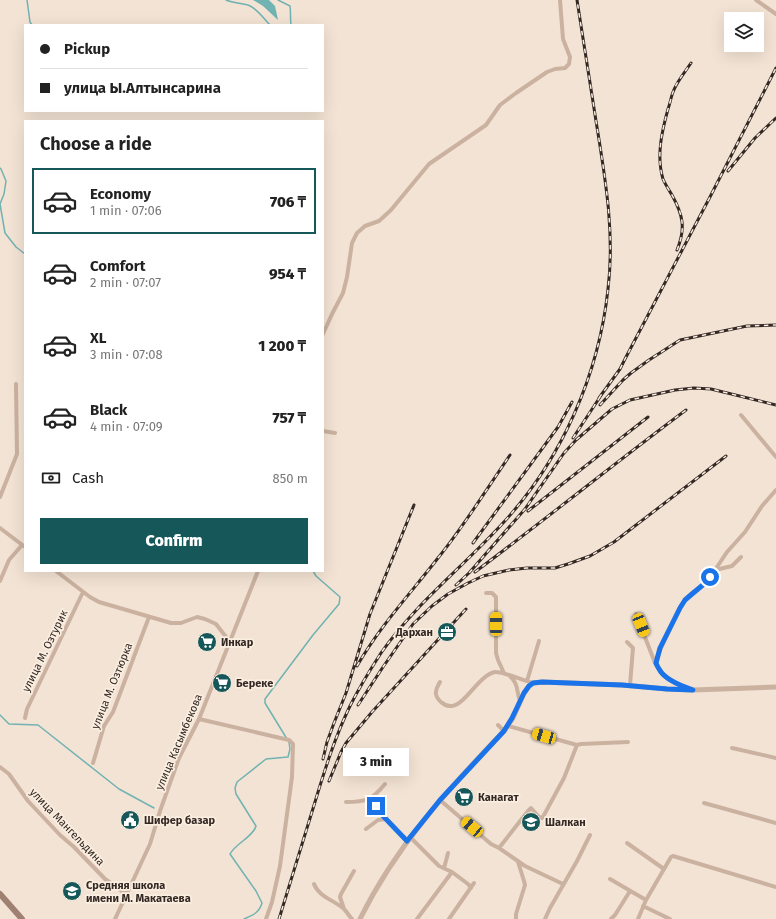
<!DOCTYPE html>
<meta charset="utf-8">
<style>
:root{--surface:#fff;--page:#f6f6f6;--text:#222;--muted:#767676;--line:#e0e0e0;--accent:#165759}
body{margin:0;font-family:"Fira Sans",sans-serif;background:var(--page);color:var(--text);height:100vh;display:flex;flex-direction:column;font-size:15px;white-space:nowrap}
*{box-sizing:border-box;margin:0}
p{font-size:13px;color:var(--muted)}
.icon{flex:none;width:22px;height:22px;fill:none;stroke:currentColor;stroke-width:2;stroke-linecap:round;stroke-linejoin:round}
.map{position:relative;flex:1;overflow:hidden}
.details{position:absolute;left:24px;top:120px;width:300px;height:452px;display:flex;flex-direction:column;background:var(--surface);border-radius:0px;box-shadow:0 4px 16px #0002}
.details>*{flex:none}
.top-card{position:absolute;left:24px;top:24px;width:300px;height:88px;border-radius:0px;box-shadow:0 4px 16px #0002;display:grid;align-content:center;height:88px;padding:0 16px;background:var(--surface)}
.tools{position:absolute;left:724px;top:12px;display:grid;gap:8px}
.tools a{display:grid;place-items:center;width:40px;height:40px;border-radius:0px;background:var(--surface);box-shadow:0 4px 16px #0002;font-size:20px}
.end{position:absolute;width:18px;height:18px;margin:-9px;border:5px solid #1a73e8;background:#fff;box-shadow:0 0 0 2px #fff}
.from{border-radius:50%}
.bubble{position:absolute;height:28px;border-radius:0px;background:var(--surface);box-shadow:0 4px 16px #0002;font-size:13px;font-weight:800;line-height:28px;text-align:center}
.car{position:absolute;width:12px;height:24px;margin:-12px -6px;border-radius:5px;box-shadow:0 0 3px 1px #0007;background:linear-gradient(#f5c518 24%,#345 0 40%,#f5c518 0 76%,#345 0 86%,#f5c518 0)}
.top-card b{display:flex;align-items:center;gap:14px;height:38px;font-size:15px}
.top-card b+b{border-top:1px solid var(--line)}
.top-card i{width:10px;height:10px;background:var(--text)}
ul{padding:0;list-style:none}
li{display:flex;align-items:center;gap:12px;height:66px;margin:0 8px 6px;padding:0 8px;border:2px solid transparent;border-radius:0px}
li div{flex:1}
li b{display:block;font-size:15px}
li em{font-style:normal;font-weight:800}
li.active{border-color:var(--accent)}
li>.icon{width:36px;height:36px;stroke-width:1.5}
h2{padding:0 16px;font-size:18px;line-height:48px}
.pay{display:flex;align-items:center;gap:10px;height:44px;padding:0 16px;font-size:15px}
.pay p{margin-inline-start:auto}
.primary-button{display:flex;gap:8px;margin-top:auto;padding:8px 16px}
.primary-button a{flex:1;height:46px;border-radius:0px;background:var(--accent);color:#fff;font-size:16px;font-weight:800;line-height:46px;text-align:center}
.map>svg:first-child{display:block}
.water{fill:#71b2b2}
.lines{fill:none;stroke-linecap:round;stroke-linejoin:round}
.stream{stroke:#71b2b2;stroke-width:1.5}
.minor{stroke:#cbb2a0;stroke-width:4}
.tertiary{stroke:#cbb2a0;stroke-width:5}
.secondary{stroke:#9f8071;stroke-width:6}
.rail-casing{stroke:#342824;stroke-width:3}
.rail{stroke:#faeee0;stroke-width:1.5;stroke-dasharray:4.5;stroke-linecap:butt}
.route{stroke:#1a73e8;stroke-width:5}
.labels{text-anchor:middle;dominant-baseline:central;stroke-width:3.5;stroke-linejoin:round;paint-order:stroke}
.poi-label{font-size:11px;font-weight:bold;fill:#342824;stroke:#faeee0;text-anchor:start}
.street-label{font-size:11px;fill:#342824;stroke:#faeee0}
</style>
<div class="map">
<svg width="776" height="919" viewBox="0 0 776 919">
<rect width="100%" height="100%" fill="#f3e3d4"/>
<path class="water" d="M253,0H269L275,6L278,20L263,6Z"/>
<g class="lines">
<path class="stream" d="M27,0L30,22L32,25
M226,0C233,3 241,3 248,5C257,8 263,18 270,25
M278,0L290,6C291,13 290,18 291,25
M0,168L1,169L6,181L4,194L0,204L5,233L16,247L25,254
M0,715L9,724L38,725L119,789L154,808
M287,739L265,703V699L313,635L339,604L340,597L316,576L313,571
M244,919C253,915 259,913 262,903L256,891L230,854C236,843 253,837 256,826L236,794L235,788L237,782L266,759L288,757L290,749L289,742"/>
<path class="minor" d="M756,0L776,14
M323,334L332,314L343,293L347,277L352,243L357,233L365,226L379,221L391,210L429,164L486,125L500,105L516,93L547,72L555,69L565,68L569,64L570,57L563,39L560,0
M741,415L776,457
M323,431L335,433
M0,497L17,454L16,384
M0,528L25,547
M715,570L732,566L741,557
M56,571L90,597L99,602L171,623H181L197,617L205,619L216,624L230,642
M0,581L9,560L22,545
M486,593H492L496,597V653L498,660L504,673
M636,614L655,663L662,674L676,683L689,688
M627,642L633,648L630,685
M655,663L661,648L680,607L685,600L691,594L704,584L715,570L727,552L745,532L762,506L776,490
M510,676C519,685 516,690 520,701
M527,681L539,641
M440,682C438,686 435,689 436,694C437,700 445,707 452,706C466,704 479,675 495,672C502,671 524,681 533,683
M25,718L27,709L83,592
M199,719L289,740L293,744L292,777L280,866L272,902L266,919
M498,725L504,731
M508,726L577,745L581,744L628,742
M732,748L776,758
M93,763L104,726L113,712L149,617
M0,767L9,774L28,801L60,835L74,847L105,879L126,894
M370,799L384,817L407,841
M440,800L491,844L499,848L525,866L563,884
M346,802C366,802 372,800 385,784
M704,803L776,823
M366,829L378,820L386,819
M410,837L439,866L452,872L468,884L471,888
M627,843L664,869
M499,848L528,811L531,808L539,817L542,818L544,815L564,778L577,745
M444,868L447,857L448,853
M610,879L646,900
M314,884C319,897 334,900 344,909C347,912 349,916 352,919
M643,906L670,919
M344,909L340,897L341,894L354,871
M115,919L150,844L160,811L179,758L199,719L258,571
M417,919L452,872
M449,919L474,883
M516,919V914L525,885L524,881L518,862
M545,919L550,908L577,861L590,835
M611,919L615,915L630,891
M638,919L646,900L671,857L673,856L776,887"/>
<path class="tertiary" d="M360,919C396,846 448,789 504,731L513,718L524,693L529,686L533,683L543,682L622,685L667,689L693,690L776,687"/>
<path class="secondary" d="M0,894L22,919"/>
<g class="rail-casing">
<path id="rail" d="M728,171L755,138L776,118
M677,250C686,228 683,215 672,195C669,190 665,184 663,179C656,156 662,131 668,109C670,104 671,97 673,92C677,81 685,72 691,63
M599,398L620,369L625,359L711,195L776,68
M600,405L623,380L631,373L649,360L680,340L747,326L776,325
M573,438L602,394
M528,511L648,417
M473,543L558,427L572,402
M475,572C546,519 615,463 686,410
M456,585L469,573L525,509L564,453L576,440L612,409L630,400L675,390L694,388L711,389L776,405
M357,666C380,626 410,594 438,558C464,526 486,490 510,455
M358,705L383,667L413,624L432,606L448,594L468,583L483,576L509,570L527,568H555L568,564L590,556L614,542L726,456
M323,759L327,742L334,723L346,693L370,614L414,505
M329,781L341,752L346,743L372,712L466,609
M279,919C291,880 303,841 315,802C325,769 335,737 350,706C359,688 370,670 381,653C415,604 463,567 503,523C562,459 599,374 608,289C615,232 605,177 596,121C590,81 583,40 577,0"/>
</g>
<use href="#rail" class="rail"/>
</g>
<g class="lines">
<path class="route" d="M376,806L384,817L407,841L440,800L504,731L512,718L524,693L529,686L533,683L542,682L622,685L667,689L693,690C682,686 668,681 661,672C659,669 657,666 656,663L660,648L680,608L685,600L692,594L704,584L710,577"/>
</g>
<defs>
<g id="office-disc" transform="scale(1)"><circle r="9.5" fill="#165759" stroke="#faeee0"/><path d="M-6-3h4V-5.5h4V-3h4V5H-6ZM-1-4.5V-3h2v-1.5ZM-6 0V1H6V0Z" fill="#fff"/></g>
<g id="supermarket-disc" transform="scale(1)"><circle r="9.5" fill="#165759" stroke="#faeee0"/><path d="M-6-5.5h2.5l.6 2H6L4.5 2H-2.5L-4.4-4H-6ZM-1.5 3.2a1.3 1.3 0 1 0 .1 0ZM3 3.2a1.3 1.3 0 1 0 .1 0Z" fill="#fff"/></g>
<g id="civic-disc" transform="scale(1)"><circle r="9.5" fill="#165759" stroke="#faeee0"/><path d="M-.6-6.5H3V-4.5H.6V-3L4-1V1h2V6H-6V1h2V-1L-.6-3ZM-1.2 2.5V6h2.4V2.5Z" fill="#fff"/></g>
<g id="school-disc" transform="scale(1)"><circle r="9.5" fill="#165759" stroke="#faeee0"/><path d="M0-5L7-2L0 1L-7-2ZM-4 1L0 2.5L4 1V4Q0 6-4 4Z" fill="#fff"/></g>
</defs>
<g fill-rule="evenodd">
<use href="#office-disc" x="447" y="632"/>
<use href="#supermarket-disc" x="207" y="642"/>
<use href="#supermarket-disc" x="222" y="683"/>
<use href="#supermarket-disc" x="464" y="797"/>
<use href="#civic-disc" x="130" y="820"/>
<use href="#school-disc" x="531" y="822"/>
<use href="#school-disc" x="72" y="891"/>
</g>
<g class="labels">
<g class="poi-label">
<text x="433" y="632" text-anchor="end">Дархан</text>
<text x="221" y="642">Инкар</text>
<text x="236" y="683">Береке</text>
<text x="478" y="797">Канагат</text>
<text x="144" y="820">Шифер базар</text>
<text x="545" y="822">Шалкан</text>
<text x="86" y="885">Средняя школа<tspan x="86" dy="13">имени М. Макатаева</tspan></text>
</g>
<g class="street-label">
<text transform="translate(45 651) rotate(-64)">улица М. Озтурик</text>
<text transform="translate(112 686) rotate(-68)">улица М. Озтюрка</text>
<text transform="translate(179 742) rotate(-67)">улица Касымбекова</text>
<text transform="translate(67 827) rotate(46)">улица Мангельдина</text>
</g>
</g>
</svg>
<div class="tools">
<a><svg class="icon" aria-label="layers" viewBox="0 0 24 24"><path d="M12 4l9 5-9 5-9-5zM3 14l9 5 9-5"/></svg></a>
</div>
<i class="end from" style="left:710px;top:577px"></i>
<i class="end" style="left:376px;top:806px"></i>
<div class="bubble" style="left:343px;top:748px;width:66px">3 min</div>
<i class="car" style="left:496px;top:624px;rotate:0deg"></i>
<i class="car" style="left:641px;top:625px;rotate:158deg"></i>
<i class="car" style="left:544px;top:736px;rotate:286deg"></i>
<i class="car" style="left:472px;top:827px;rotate:310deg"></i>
<div class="top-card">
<b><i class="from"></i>Pickup</b>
<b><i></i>улица Ы.Алтынсарина</b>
</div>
<section class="details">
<h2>Choose a ride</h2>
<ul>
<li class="active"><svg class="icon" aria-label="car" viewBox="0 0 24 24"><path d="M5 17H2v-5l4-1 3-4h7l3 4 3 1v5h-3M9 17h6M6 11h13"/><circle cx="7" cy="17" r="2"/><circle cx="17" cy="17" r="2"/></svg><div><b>Economy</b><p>1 min · 07:06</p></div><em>706 ₸</em></li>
<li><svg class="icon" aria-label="car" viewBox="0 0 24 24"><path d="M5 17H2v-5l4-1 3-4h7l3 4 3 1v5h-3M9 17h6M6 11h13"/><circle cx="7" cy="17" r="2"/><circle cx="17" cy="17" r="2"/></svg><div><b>Comfort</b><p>2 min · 07:07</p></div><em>954 ₸</em></li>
<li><svg class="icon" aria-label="car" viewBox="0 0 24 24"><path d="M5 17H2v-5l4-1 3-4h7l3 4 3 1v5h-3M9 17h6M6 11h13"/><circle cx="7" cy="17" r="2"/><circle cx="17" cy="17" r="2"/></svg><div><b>XL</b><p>3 min · 07:08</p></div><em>1 200 ₸</em></li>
<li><svg class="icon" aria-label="car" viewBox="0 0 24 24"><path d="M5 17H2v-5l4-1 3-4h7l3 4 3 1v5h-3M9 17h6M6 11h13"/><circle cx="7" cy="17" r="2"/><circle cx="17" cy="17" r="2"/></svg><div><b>Black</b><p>4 min · 07:09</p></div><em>757 ₸</em></li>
</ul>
<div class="pay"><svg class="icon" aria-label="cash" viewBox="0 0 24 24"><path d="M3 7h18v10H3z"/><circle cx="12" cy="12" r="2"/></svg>Cash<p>850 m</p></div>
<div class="primary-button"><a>Confirm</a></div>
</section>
</div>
